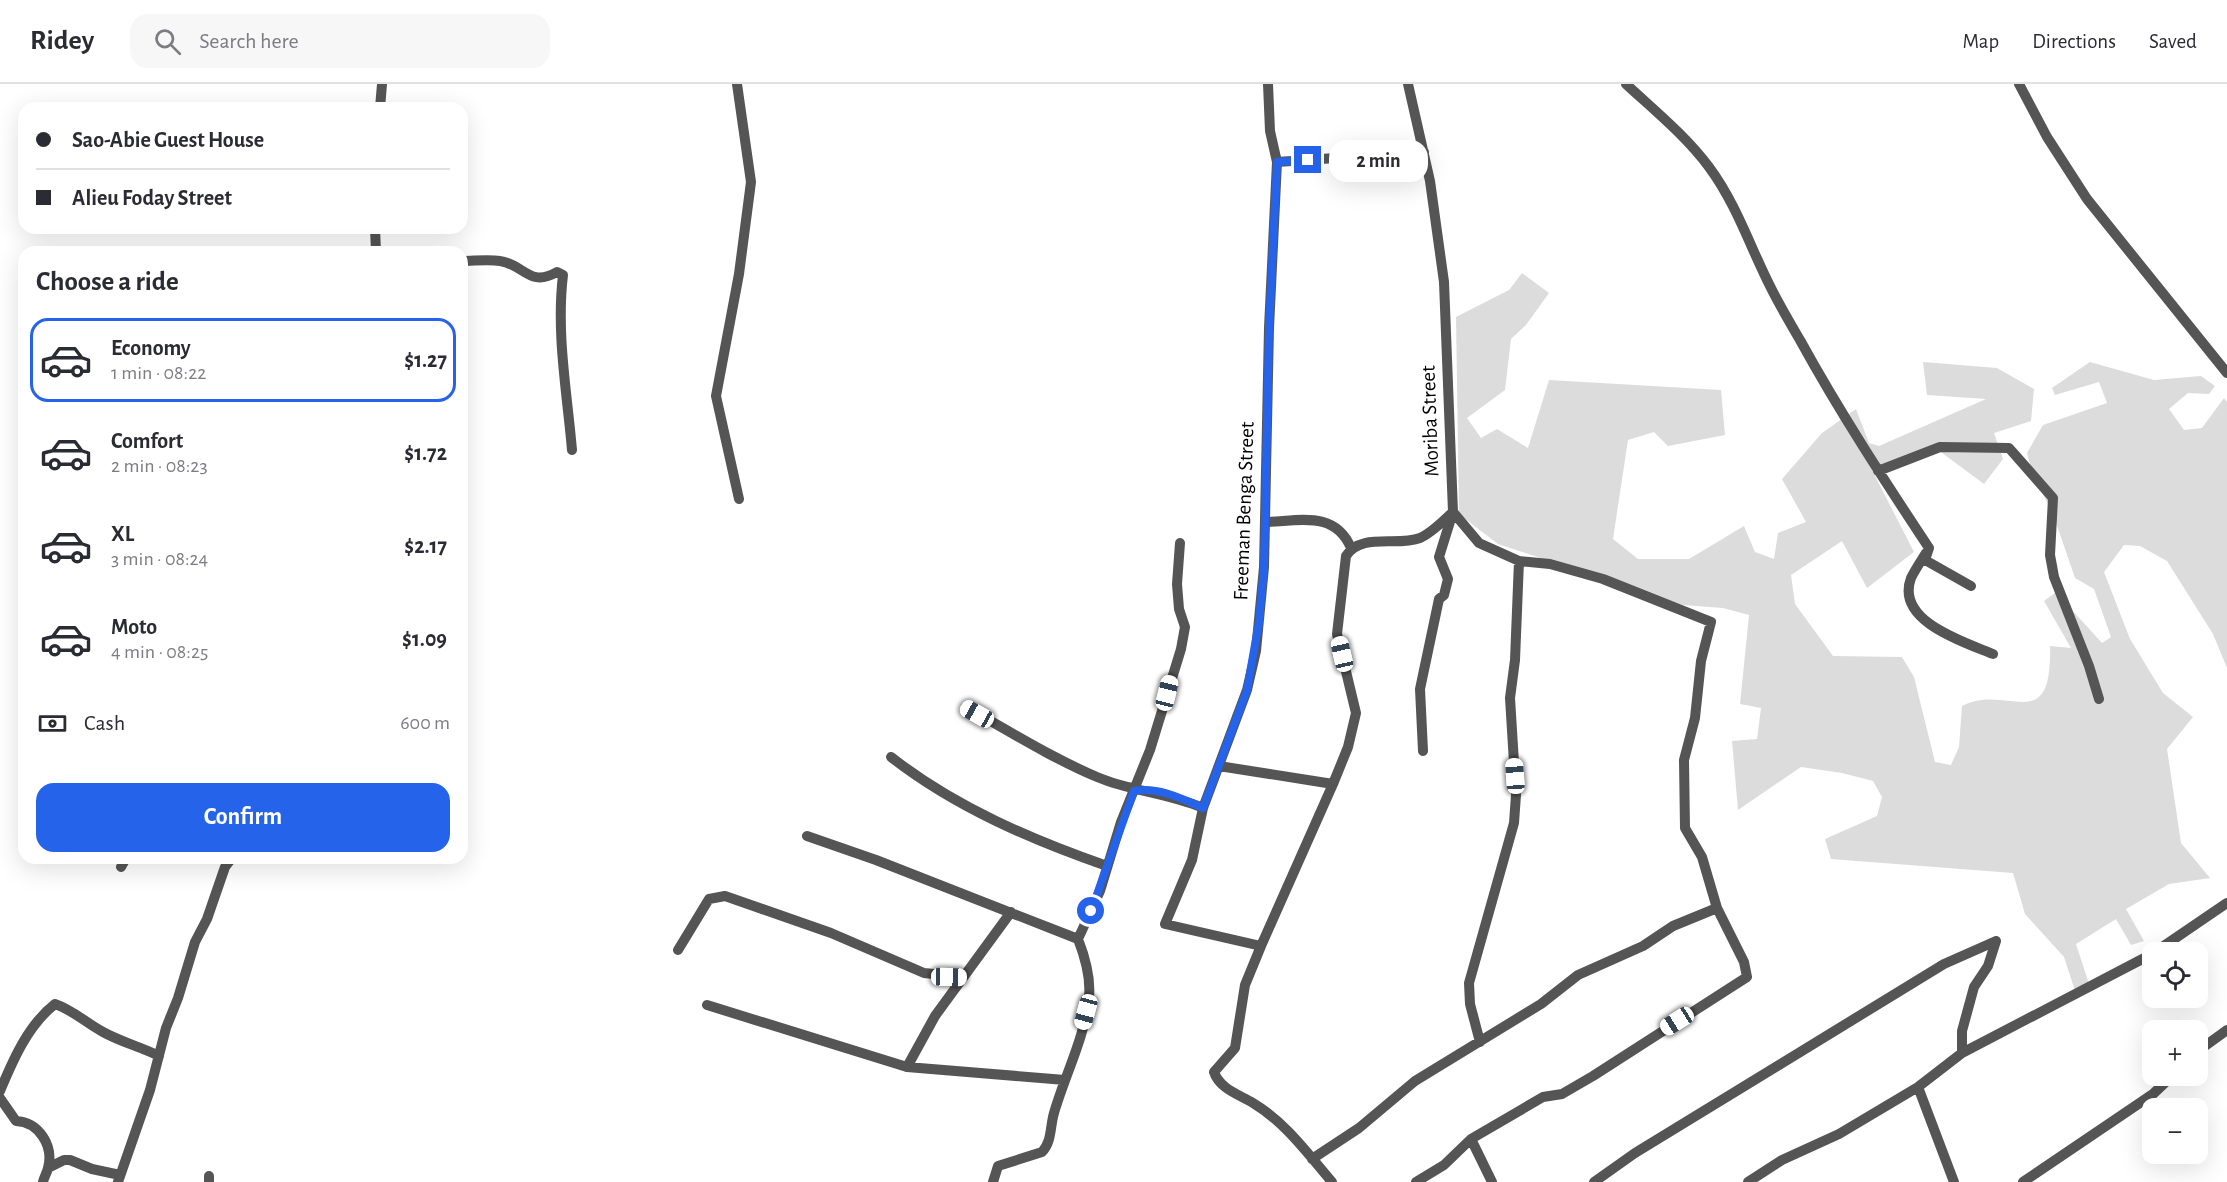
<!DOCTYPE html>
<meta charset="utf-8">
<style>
:root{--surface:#fff;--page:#f7f7f7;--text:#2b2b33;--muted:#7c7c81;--line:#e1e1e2;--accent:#2563eb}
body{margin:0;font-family:"Alegreya Sans",sans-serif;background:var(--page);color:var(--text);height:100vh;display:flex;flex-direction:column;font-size:22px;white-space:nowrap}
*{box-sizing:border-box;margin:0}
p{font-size:20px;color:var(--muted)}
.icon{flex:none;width:33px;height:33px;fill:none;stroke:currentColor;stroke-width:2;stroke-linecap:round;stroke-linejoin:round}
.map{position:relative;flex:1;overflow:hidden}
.panel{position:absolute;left:18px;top:162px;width:450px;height:618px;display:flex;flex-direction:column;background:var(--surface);border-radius:18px;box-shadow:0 6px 24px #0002}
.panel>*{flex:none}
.guide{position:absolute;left:18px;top:18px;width:450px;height:132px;border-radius:18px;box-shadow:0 6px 24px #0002;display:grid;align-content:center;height:132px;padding:0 18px;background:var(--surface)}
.buttons{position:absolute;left:2142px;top:858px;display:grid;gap:12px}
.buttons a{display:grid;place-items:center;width:66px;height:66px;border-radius:12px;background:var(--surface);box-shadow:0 6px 24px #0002;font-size:30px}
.end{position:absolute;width:27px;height:27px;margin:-14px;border:8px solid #2563eb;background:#fff;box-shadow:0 0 0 3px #fff}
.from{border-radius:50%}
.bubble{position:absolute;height:42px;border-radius:18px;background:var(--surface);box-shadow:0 6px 24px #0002;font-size:20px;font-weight:600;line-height:42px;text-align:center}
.car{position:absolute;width:18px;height:36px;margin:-18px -9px;border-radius:8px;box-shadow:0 0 4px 2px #0007;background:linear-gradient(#fff 24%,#345 0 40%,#fff 0 76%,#345 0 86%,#fff 0)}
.guide b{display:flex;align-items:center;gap:21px;height:57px;font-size:22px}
.guide b+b{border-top:2px solid var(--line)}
.guide i{width:15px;height:15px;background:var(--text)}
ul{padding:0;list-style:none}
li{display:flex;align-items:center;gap:18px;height:84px;margin:0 12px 9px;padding:0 6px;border:3px solid transparent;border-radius:18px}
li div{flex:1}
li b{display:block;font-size:22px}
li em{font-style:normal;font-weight:600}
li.active{border-color:var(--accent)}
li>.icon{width:54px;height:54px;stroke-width:1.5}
h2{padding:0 18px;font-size:27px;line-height:72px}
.pay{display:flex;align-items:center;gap:15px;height:66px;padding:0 18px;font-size:22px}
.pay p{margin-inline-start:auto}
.button{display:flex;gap:12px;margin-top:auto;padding:12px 18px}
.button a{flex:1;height:69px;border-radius:18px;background:var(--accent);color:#fff;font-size:24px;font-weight:600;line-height:69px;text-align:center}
header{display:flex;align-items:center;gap:36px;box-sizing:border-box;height:84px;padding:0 30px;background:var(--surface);border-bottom:2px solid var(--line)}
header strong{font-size:28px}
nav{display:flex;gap:33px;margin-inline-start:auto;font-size:21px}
.search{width:420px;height:54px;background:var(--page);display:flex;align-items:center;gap:15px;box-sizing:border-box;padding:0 21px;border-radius:18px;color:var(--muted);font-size:22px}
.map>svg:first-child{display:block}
.green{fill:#dcdcdc}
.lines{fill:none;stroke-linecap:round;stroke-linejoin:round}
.street{stroke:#555;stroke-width:10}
.route{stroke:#2563eb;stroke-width:8}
.labels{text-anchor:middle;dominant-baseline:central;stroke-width:4.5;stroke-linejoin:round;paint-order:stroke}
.street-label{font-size:21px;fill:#000;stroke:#fff}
</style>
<header>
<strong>Ridey</strong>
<div class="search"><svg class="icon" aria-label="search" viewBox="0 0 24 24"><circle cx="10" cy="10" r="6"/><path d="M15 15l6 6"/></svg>Search here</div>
<nav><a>Map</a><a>Directions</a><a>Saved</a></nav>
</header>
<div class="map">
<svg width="2227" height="1098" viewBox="0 0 2227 1098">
<rect width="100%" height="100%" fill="#fff"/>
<path class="green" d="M1522,189L1549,209L1526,241L1511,255L1505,306L1467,334L1481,354L1497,345L1528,364L1549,296L1721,306L1725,351L1668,362L1654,348L1628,356L1613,455L1638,475H1689L1744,442L1755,468L1774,475L1778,449L1806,438L1782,395L1822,349L1856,325L1869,359L1879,362L1986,315L1927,311L1923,278L1997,284L2034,305L2031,337L1994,349L2003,375L1984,400L1934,363L1872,386L1914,468L1867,504L1842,457L1791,491L1795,520L1833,572L1902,573L1914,593L1935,678L1951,681L1959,663L1962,622C2008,598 2052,655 2050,562L2071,564L2044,517L2063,503L2072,526L2102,559L2111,553L2094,505L2075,494L2052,427L2033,393L2027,369L2043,341L2107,319L2099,298L2055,311L2052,304L2090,278L2154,296L2201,292L2215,302L2209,310L2188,309L2169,325L2184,346L2202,344L2224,314L2227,318V584L2213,550L2167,477L2140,462L2124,461L2104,488L2130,555L2163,609L2193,633L2167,665L2181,759L2210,794L2169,800L2126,825L2144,857L2131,861L2116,835L2076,860L2090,903L2076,910L2064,873L2025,830L2013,789L1831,775L1825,755L1877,732L1882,713L1873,697L1842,689L1801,683L1738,726L1732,657L1757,655L1761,624L1740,620L1749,531L1723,524L1683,521L1498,460L1459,430L1456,233L1509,206Z"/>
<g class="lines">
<path class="street" d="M737,0L751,98L739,190L716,312L739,415
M1268,0L1270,47L1277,78L1269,244L1264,483L1256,567L1247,606L1203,724L1192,776L1165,840L1261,862L1333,700L1348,663L1356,629L1337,550L1346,472C1361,448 1397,463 1420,454C1432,449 1444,436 1453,428
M1408,0L1430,97L1444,198L1453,428L1439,473L1448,495L1444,511L1439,515L1420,605L1423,667
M1626,0C1654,26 1686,52 1709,83C1737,121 1750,163 1771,204C1780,222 1790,239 1800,256C1839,327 1884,396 1929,464L1925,476L1971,502
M2019,0L2047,53L2087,115L2227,289
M380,24L382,0
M1277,78L1424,68
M375,144L376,168
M462,177C474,177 488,175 500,177C524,180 529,204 557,188L563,191C556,249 567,308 572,366
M1878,387L1940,363L2009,364L2053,414L2050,471L2054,493L2089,582L2099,615
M1266,438C1299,437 1335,426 1351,464
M1926,469C1921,477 1915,486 1911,494C1895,537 1964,558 1993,570
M966,623C1009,647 1052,674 1097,693C1132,708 1167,708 1203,724
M891,673C955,723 1032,756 1107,782
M1219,682L1333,700
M807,752L876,776L1078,855
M121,783L126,774
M1261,862L1245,901L1235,964L1214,988C1220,1005 1238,1010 1253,1019C1285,1038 1308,1070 1332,1098
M678,866L709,815L725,812L831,849L924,889L963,893
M2155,868L2227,819
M707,921L907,983L1065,996
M1480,958L1470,920L1469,899L1514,739L1516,711L1510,614L1515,576L1519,477
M2198,967L2227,946
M1962,969V947L1974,903L1988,882L1996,857
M907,983L935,932L1011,828
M1918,1003L1954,1098
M0,1007C13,976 28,941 55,920C73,926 86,939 103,948C121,958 141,963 159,972
M0,1014L16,1037C39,1038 54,1062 48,1084C47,1089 44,1093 43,1098
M1471,1055L1492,1098
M1312,1075L1359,1044L1415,997L1541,920L1578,891L1643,862L1673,842L1717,824
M48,1084L64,1076H70L92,1085L120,1091
M118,1098L150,1006L166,944L178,914L195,858L207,835L225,783L232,774
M209,1098V1092
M993,1098L998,1082L1042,1068C1052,1058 1050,1042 1054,1029C1065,991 1085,953 1089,913C1091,893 1085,873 1078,855L1100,807L1121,738L1150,666L1181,565L1185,543L1179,525L1177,500L1180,459
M1416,1098L1444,1081L1471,1055L1543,1013L1562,1010L1593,992L1747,893L1744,878L1717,824L1702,773L1685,744L1684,676L1695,634L1701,577L1711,538L1603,495L1550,480L1519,477L1479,459L1453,428
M1594,1098L1635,1069L1944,880L1996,857
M1748,1098L1782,1076L1839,1050L1918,1003L1962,969L2152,870
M2023,1098L2153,1010L2172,992"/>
</g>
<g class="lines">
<path class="route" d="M1091,827L1134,707C1157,702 1183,715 1203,724L1247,606L1259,538L1264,483L1269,244L1277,78L1308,76"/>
</g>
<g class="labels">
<g class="street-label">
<text transform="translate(1430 337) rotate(-92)">Moriba Street</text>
<text transform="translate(1244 427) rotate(-88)">Freeman Benga Street</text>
</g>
</g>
</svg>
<div class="buttons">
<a><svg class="icon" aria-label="locate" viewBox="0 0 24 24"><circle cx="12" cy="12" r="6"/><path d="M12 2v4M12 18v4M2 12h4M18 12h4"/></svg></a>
<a>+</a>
<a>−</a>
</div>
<i class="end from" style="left:1091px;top:827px"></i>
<i class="end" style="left:1308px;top:76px"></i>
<div class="bubble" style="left:1329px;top:56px;width:99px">2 min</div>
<i class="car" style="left:1342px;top:570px;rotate:347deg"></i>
<i class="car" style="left:1167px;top:609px;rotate:14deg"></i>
<i class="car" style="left:977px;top:630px;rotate:299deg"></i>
<i class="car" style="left:1515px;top:692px;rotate:356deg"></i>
<i class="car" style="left:949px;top:893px;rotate:91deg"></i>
<i class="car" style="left:1086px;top:928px;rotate:195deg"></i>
<i class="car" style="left:1677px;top:937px;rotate:238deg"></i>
<div class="guide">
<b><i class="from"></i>Sao-Abie Guest House</b>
<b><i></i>Alieu Foday Street</b>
</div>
<section class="panel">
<h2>Choose a ride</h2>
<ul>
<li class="active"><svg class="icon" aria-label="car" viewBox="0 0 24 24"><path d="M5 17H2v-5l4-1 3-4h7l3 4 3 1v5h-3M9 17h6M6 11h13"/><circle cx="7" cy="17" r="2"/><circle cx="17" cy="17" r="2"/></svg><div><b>Economy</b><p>1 min · 08:22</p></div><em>$1.27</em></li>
<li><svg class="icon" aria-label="car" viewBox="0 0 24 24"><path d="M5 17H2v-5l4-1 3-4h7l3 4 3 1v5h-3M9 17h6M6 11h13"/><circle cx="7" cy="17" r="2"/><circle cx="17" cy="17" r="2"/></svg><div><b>Comfort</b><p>2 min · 08:23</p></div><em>$1.72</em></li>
<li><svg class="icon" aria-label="car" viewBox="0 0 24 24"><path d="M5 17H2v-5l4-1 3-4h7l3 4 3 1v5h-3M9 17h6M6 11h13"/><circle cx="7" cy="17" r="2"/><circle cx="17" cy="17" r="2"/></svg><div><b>XL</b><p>3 min · 08:24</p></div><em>$2.17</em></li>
<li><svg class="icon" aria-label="car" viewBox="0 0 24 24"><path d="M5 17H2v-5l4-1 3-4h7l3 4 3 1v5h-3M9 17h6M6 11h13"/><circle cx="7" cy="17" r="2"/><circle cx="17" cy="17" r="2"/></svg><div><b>Moto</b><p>4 min · 08:25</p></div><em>$1.09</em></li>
</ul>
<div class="pay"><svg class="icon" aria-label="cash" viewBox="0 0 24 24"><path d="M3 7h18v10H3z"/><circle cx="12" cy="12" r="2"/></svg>Cash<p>600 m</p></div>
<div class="button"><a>Confirm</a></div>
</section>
</div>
